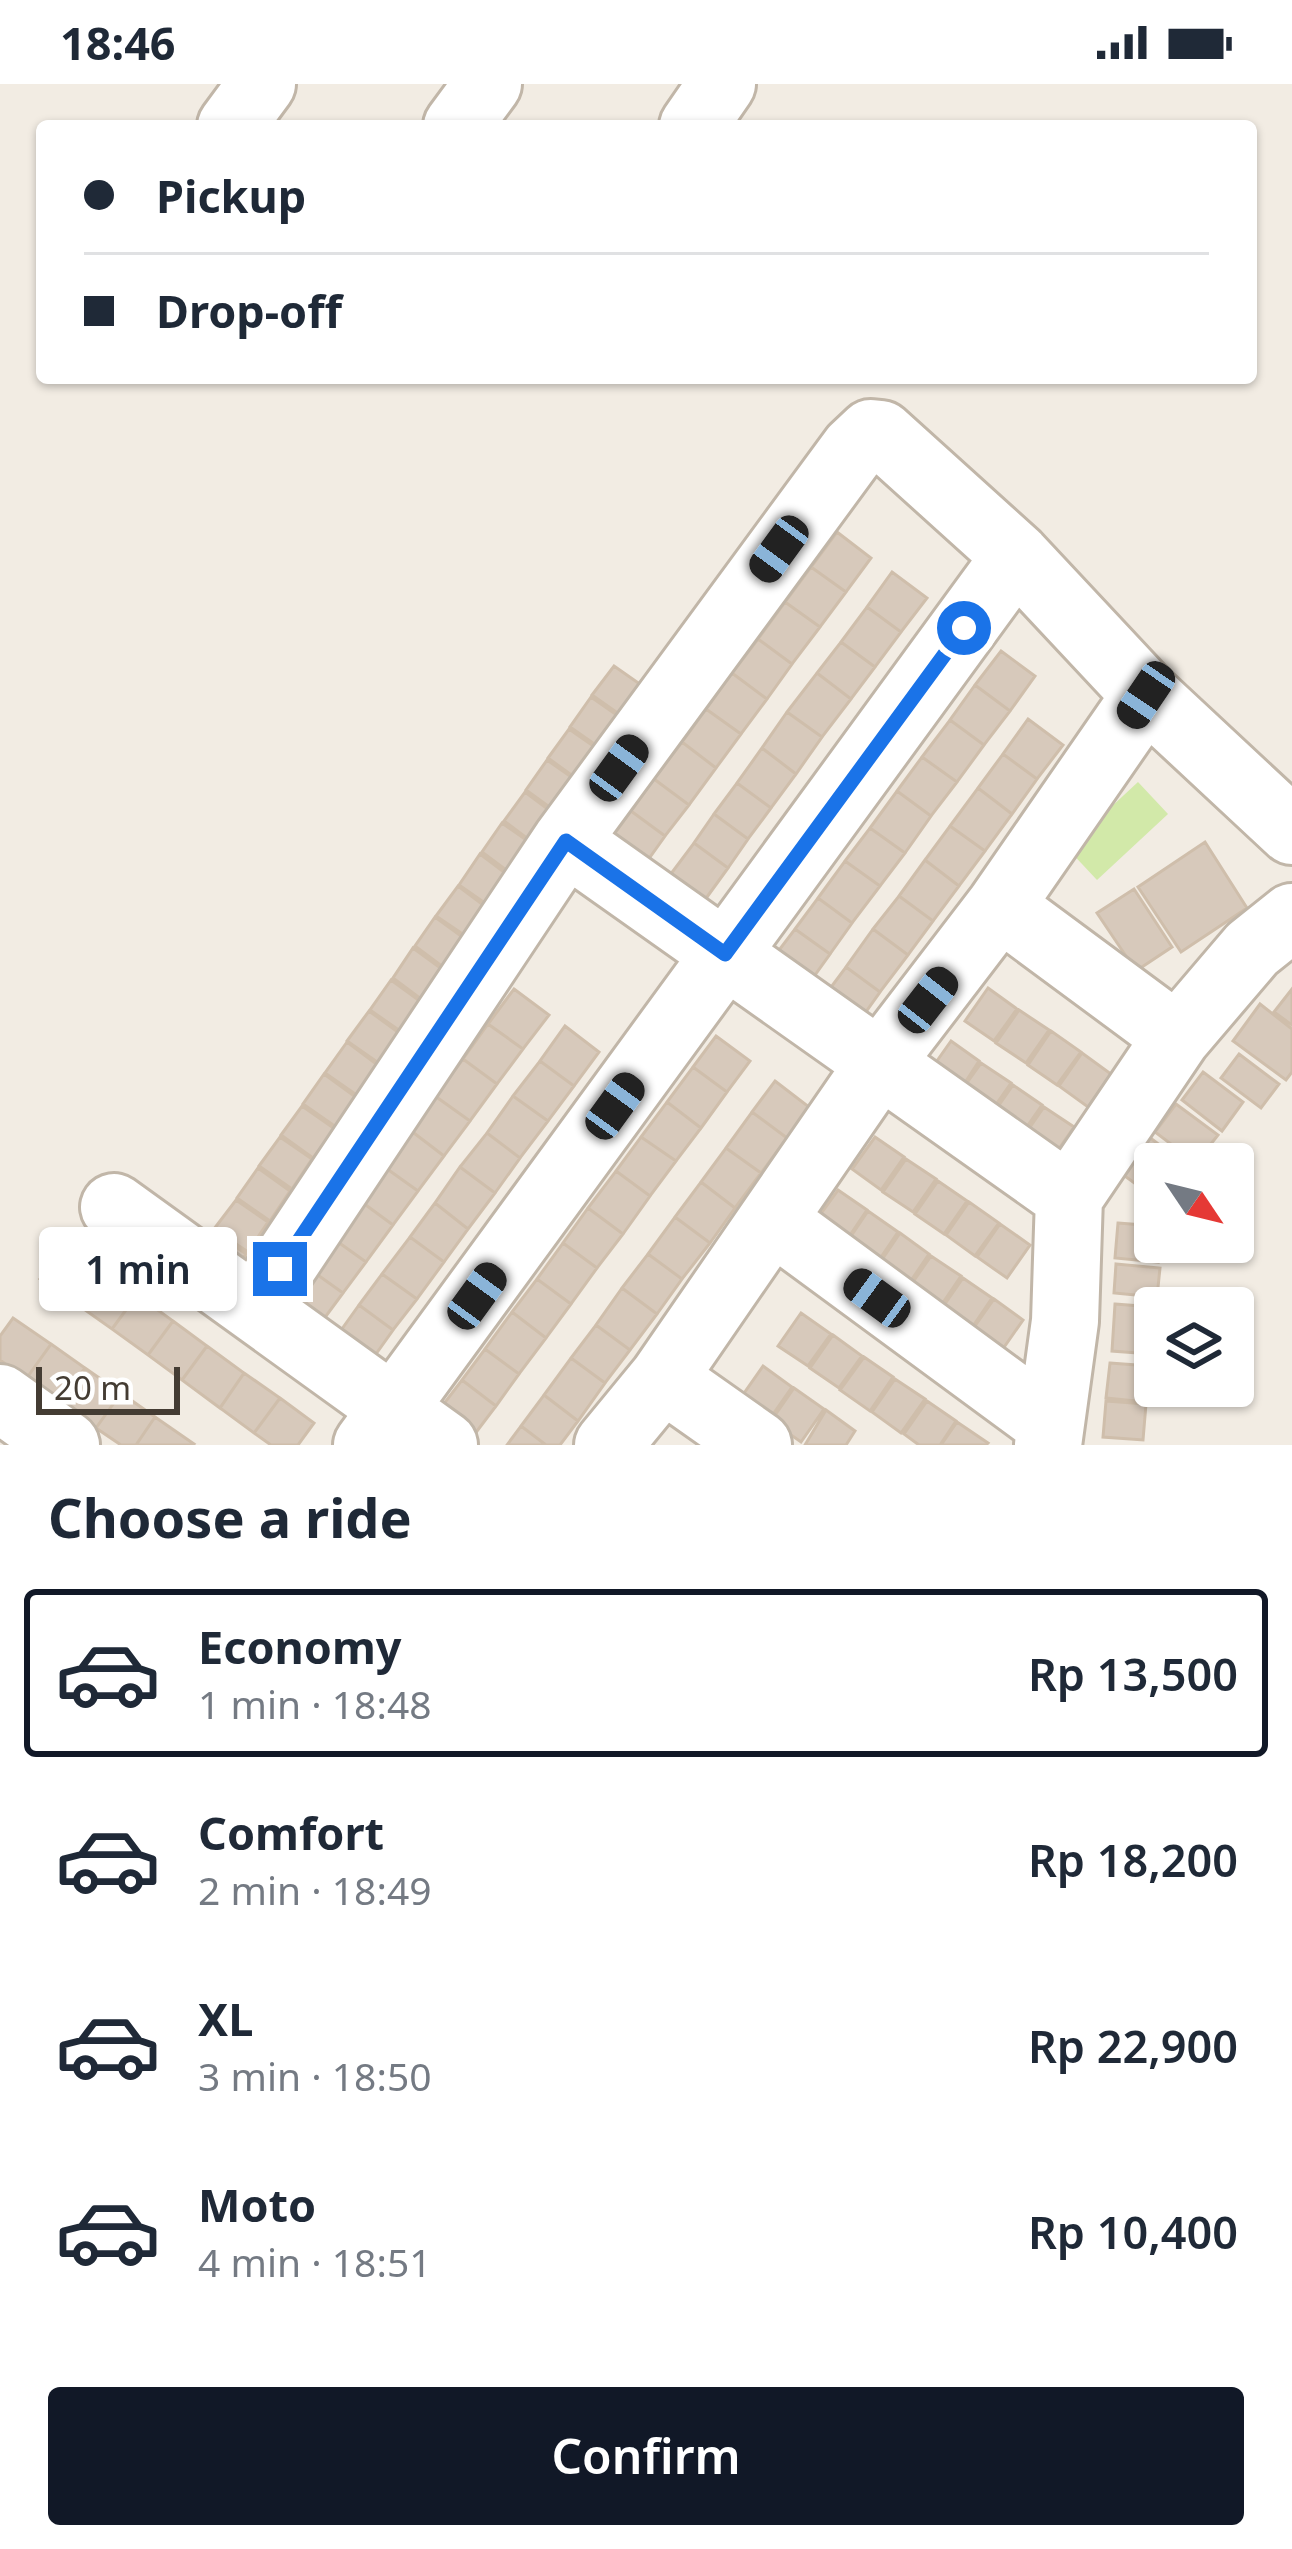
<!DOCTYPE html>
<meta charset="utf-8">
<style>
:root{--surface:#fff;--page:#f6f6f7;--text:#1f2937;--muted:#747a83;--line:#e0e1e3;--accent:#111827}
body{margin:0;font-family:"Noto Sans",sans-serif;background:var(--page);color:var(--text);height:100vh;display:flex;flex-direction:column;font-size:45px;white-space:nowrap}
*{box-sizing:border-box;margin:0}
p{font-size:39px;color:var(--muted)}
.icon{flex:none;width:66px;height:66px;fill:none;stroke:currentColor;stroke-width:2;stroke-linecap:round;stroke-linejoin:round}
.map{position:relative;height:1361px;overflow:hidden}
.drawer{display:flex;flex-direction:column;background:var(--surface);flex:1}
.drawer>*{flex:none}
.hud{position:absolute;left:36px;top:36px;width:1221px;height:264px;border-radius:12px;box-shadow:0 3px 9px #0004;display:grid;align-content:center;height:264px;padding:0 48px;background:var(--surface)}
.needle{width:78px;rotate:125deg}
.controls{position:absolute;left:1134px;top:1059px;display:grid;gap:24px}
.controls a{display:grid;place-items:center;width:120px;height:120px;border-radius:12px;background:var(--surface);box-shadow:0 3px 9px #0004;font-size:60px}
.scale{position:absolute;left:36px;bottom:30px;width:144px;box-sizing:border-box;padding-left:12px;border:6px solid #443c33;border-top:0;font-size:33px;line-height:42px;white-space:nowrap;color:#443c33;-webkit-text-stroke:9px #fff;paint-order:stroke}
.end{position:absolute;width:54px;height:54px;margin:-27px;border:15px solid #1a73e8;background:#fff;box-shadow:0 0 0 6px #fff}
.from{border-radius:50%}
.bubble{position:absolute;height:84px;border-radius:12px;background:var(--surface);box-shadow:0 3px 9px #0004;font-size:39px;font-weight:600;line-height:84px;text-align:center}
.car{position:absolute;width:36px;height:72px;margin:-36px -18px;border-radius:15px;box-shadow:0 0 9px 3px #0007;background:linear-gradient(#222 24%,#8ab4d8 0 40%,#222 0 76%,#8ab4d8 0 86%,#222 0)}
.hud b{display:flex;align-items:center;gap:42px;height:114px;font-size:45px}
.hud b+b{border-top:3px solid var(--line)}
.hud i{width:30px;height:30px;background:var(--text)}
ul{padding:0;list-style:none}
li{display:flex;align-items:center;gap:36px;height:168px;margin:0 24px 18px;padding:0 24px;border:6px solid transparent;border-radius:12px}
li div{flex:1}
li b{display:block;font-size:45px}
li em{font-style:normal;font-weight:600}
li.selected{border-color:var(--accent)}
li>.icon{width:108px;height:108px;stroke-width:1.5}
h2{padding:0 48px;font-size:54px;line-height:144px}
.cta{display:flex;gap:24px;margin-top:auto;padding:24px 48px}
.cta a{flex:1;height:138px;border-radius:12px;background:var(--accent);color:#fff;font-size:48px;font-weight:600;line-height:138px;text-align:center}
.status{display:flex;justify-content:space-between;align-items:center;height:84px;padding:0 60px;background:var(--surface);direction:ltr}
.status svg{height:33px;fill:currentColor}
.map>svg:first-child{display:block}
.green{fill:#d2e9a9}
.building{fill:#d7c9bb;stroke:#cfbeab;stroke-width:3}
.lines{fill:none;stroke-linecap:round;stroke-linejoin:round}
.minor-casing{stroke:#c1b6a8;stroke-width:72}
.minor{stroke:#fff;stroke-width:66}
.route{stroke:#1a73e8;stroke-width:15}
</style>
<div class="status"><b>18:46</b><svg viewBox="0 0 49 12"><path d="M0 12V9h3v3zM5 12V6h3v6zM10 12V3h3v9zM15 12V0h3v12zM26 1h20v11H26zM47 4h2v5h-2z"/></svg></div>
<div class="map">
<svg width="1292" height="1361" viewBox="0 0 1292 1361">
<rect width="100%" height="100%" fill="#f2ece3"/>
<path class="green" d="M1138,698L1168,730L1097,796L1067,764Z"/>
<path class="building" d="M837,448L871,474L846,508L811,483Z
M811,483L846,508L820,543L785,518Z
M892,488L927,514L901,548L867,523Z
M785,518L820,543L792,580L758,555Z
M867,523L901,548L875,583L841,558Z
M758,555L792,580L767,615L732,589Z
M841,558L875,583L851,615L817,589Z
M1001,567L1035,592L1010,627L975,601Z
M614,582L647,605L626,635L592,611Z
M732,589L767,615L741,650L706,625Z
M817,589L851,615L822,653L787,628Z
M975,601L1010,627L984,661L950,636Z
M591,613L624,636L603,666L570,643Z
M706,625L741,650L716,684L682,658Z
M787,628L822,653L796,690L762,664Z
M1028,635L1063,661L1037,695L1003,670Z
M950,636L984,661L957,698L922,673Z
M569,645L602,668L581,698L548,674Z
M682,658L716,684L689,721L654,695Z
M762,664L796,690L771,724L737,699Z
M1003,670L1037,695L1012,730L978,704Z
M922,673L957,698L931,732L897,707Z
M547,676L580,699L559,730L526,706Z
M654,695L689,721L665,752L631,727Z
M737,699L771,724L748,755L714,730Z
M978,704L1012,730L985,767L950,742Z
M897,707L931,732L905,769L870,744Z
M525,708L557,732L536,761L504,737Z
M631,727L665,752L638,790L603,765Z
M714,730L748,755L728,784L694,759Z
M502,739L535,762L514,792L482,768Z
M950,742L985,767L959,802L925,776Z
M870,744L905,769L880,802L845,777Z
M1205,758L1247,824L1181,868L1138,803Z
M694,759L728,784L686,842L652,815Z
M480,770L512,794L492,824L459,801Z
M925,776L959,802L933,837L899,812Z
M845,777L880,802L852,839L818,814Z
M458,802L490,826L470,855L436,832Z
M1134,805L1172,863L1136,887L1097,829Z
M899,812L933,837L908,871L873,845Z
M818,814L852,839L830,870L795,845Z
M435,833L468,857L447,886L415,862Z
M795,845L830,870L802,909L767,882Z
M873,845L908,871L880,908L846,883Z
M413,864L446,888L425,918L393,894Z
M846,883L880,908L858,939L823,914Z
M391,896L424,920L403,949L370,926Z
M988,904L1017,925L994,957L965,937Z
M514,905L549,931L523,965L488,940Z
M1292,905V941L1274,928Z
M1260,920L1292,945V988L1286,996L1233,957Z
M1019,926L1049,946L1026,979L996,959Z
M369,927L402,951L380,980L347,957Z
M488,940L523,965L497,1000L463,975Z
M565,942L599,968L574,1002L540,977Z
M1051,947L1081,968L1057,1001L1028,981Z
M716,952L750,977L727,1008L693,983Z
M951,957L979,977L957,1011L927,991Z
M347,958L379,982L358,1012L325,989Z
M1082,969L1111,990L1088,1023L1059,1002Z
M1239,970L1279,1000L1261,1024L1221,994Z
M463,975L497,1000L470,1037L435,1012Z
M540,977L574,1002L548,1037L513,1012Z
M981,979L1011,999L988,1032L958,1011Z
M693,983L727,1008L701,1044L667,1018Z
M1203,988L1243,1018L1222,1047L1182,1016Z
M324,990L357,1014L336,1043L303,1020Z
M775,997L809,1023L787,1054L752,1028Z
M1013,1001L1042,1021L1019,1054L990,1034Z
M435,1012L470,1037L444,1072L410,1046Z
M513,1012L548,1037L520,1074L487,1049Z
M667,1018L701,1044L676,1077L641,1053Z
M1176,1020L1218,1051L1196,1079L1155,1048Z
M302,1022L335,1045L313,1074L281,1051Z
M1044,1023L1074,1043L1051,1076L1021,1056Z
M752,1028L787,1054L761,1089L726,1064Z
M410,1046L444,1072L418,1107L383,1082Z
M487,1049L520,1074L495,1109L460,1083Z
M280,1053L312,1075L292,1105L259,1082Z
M641,1053L676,1077L650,1112L616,1087Z
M875,1053L904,1073L881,1106L852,1085Z
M1149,1053L1185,1080H1155V1114L1122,1090Z
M726,1064L761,1089L735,1124L701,1098Z
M906,1075L936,1095L913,1128L883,1108Z
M383,1082L418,1107L393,1141L359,1116Z
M460,1083L495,1109L468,1145L435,1119Z
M258,1084L290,1107L270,1137L237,1114Z
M616,1087L650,1112L623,1150L588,1124Z
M938,1097L967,1117L944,1150L915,1130Z
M701,1098L735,1124L710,1159L675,1133Z
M838,1106L867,1126L844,1160L814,1139Z
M236,1116L268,1138L248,1168L214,1145Z
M359,1116L393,1141L366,1178L331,1153Z
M969,1118L999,1139L975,1172L946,1151Z
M435,1119L468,1145L444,1178L410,1153Z
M588,1124L623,1150L597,1184L563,1159Z
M868,1127L898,1148L875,1182L845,1161Z
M675,1133L710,1159L682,1195L648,1170Z
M1118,1139L1155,1142L1158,1178L1115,1174Z
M1000,1140L1030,1161L1007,1194L977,1173Z
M214,1147L246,1170L225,1199L192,1176Z
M900,1149L929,1170L906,1204L877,1183Z
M331,1153L366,1178L343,1209L308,1184Z
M410,1153L444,1178L417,1215L382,1190Z
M563,1159L597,1184L571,1220L537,1195Z
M67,1160L104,1187L78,1221L40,1195Z
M648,1170L682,1195L657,1230L622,1204Z
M931,1172L961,1192L938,1226L908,1205Z
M1116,1180L1160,1184L1157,1213L1114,1209Z
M308,1184L343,1209L315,1247L280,1222Z
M104,1187L137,1211L112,1245L78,1221Z
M382,1190L417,1215L393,1246L359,1221Z
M963,1194L992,1214L969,1248L940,1227Z
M537,1195L571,1220L546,1254L512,1228Z
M622,1204L657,1230L630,1266L596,1241Z
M137,1211L173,1237L148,1271L112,1245Z
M994,1215L1023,1236L1000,1269L970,1249Z
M1115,1220L1153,1223L1150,1270L1112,1267Z
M359,1221L393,1246L366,1284L332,1259Z
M512,1228L546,1254L519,1290L485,1265Z
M801,1229L831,1250L808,1282L778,1262Z
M13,1234L51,1260L26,1295L0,1276V1252Z
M173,1237L207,1262L182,1296L148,1271Z
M596,1241L630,1266L605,1299L571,1274Z
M833,1251L862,1272L839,1304L810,1284Z
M51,1260L85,1284L60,1318L26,1295Z
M207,1262L244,1289L220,1324L182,1296Z
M485,1265L519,1290L496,1322L462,1296Z
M864,1273L893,1293L870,1327L840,1306Z
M571,1274L605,1299L578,1337L544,1311Z
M1110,1279L1149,1282L1146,1318L1106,1314Z
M763,1282L792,1303L769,1336L740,1315Z
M85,1284L121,1309L96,1344L60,1318Z
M244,1289L280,1314L254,1349L220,1324Z
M895,1295L925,1315L901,1349L872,1328Z
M462,1296L496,1322L468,1359L433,1334Z
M794,1304L824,1325L801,1358L771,1337Z
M121,1309L155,1333L136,1361H121L96,1344Z
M544,1311L578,1337L560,1361H546L521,1342Z
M280,1314L314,1339L298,1361H271L254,1349Z
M927,1317L956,1337L940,1361H919L904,1350Z
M1106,1317L1146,1320L1143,1356L1103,1353Z
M826,1326L855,1347L846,1361H805Z
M155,1333L194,1360L193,1361H136Z
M957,1338L988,1359L986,1361H941Z
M521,1342L546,1361H507Z"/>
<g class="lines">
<g class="minor-casing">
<path id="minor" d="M231,42L262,0
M457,42L488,0
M693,42L722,0
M1146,611L1292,747
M566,757L1069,1113
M1000,822L1177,953
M114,1123L444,1361
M774,1137L1050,1340
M255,1224L566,757L854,365L871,349L881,350L1016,472L1146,611L1000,822L880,979L663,1294L608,1361
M663,1294L758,1361
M0,1314L66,1361
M367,1361L1016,472
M1048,1361L1065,1237L1069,1113L1177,953L1252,865L1292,833"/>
</g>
<use href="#minor" class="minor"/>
</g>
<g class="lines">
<path class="route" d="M280,1185L566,757L725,870L964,544"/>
</g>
</svg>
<div class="controls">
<a><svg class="needle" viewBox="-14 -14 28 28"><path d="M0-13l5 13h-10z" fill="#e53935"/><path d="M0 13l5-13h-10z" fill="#747a83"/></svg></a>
<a><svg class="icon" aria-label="layers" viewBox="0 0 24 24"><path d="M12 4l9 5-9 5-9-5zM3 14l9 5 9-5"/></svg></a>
</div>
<div class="scale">20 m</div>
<i class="end from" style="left:964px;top:544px"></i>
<i class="end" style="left:280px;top:1185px"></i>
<div class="bubble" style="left:39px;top:1143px;width:198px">1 min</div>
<i class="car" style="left:779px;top:465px;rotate:216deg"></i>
<i class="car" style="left:1146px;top:611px;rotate:214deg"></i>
<i class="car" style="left:619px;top:684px;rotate:36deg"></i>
<i class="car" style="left:928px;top:916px;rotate:38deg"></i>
<i class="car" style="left:615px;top:1022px;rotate:36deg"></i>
<i class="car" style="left:477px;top:1212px;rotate:36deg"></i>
<i class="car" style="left:877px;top:1214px;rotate:306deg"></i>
<div class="hud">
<b><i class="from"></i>Pickup</b>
<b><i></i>Drop-off</b>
</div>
</div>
<section class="drawer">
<h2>Choose a ride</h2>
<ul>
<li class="selected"><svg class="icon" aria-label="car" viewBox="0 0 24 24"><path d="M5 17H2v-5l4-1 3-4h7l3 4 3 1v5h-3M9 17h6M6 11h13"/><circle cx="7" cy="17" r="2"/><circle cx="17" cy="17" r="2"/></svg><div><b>Economy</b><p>1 min · 18:48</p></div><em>Rp 13,500</em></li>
<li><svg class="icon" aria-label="car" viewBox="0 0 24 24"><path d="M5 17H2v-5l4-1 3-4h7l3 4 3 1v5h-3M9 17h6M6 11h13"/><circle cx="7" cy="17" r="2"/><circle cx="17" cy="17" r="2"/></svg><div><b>Comfort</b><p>2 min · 18:49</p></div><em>Rp 18,200</em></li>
<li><svg class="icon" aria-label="car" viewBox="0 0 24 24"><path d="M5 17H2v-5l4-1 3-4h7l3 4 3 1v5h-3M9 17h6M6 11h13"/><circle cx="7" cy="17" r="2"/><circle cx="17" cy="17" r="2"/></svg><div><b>XL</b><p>3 min · 18:50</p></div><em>Rp 22,900</em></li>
<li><svg class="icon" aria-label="car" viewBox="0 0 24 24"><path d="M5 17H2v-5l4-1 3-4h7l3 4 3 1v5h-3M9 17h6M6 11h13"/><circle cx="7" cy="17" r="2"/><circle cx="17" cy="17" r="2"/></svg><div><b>Moto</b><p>4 min · 18:51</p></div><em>Rp 10,400</em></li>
</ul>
<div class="cta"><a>Confirm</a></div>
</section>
